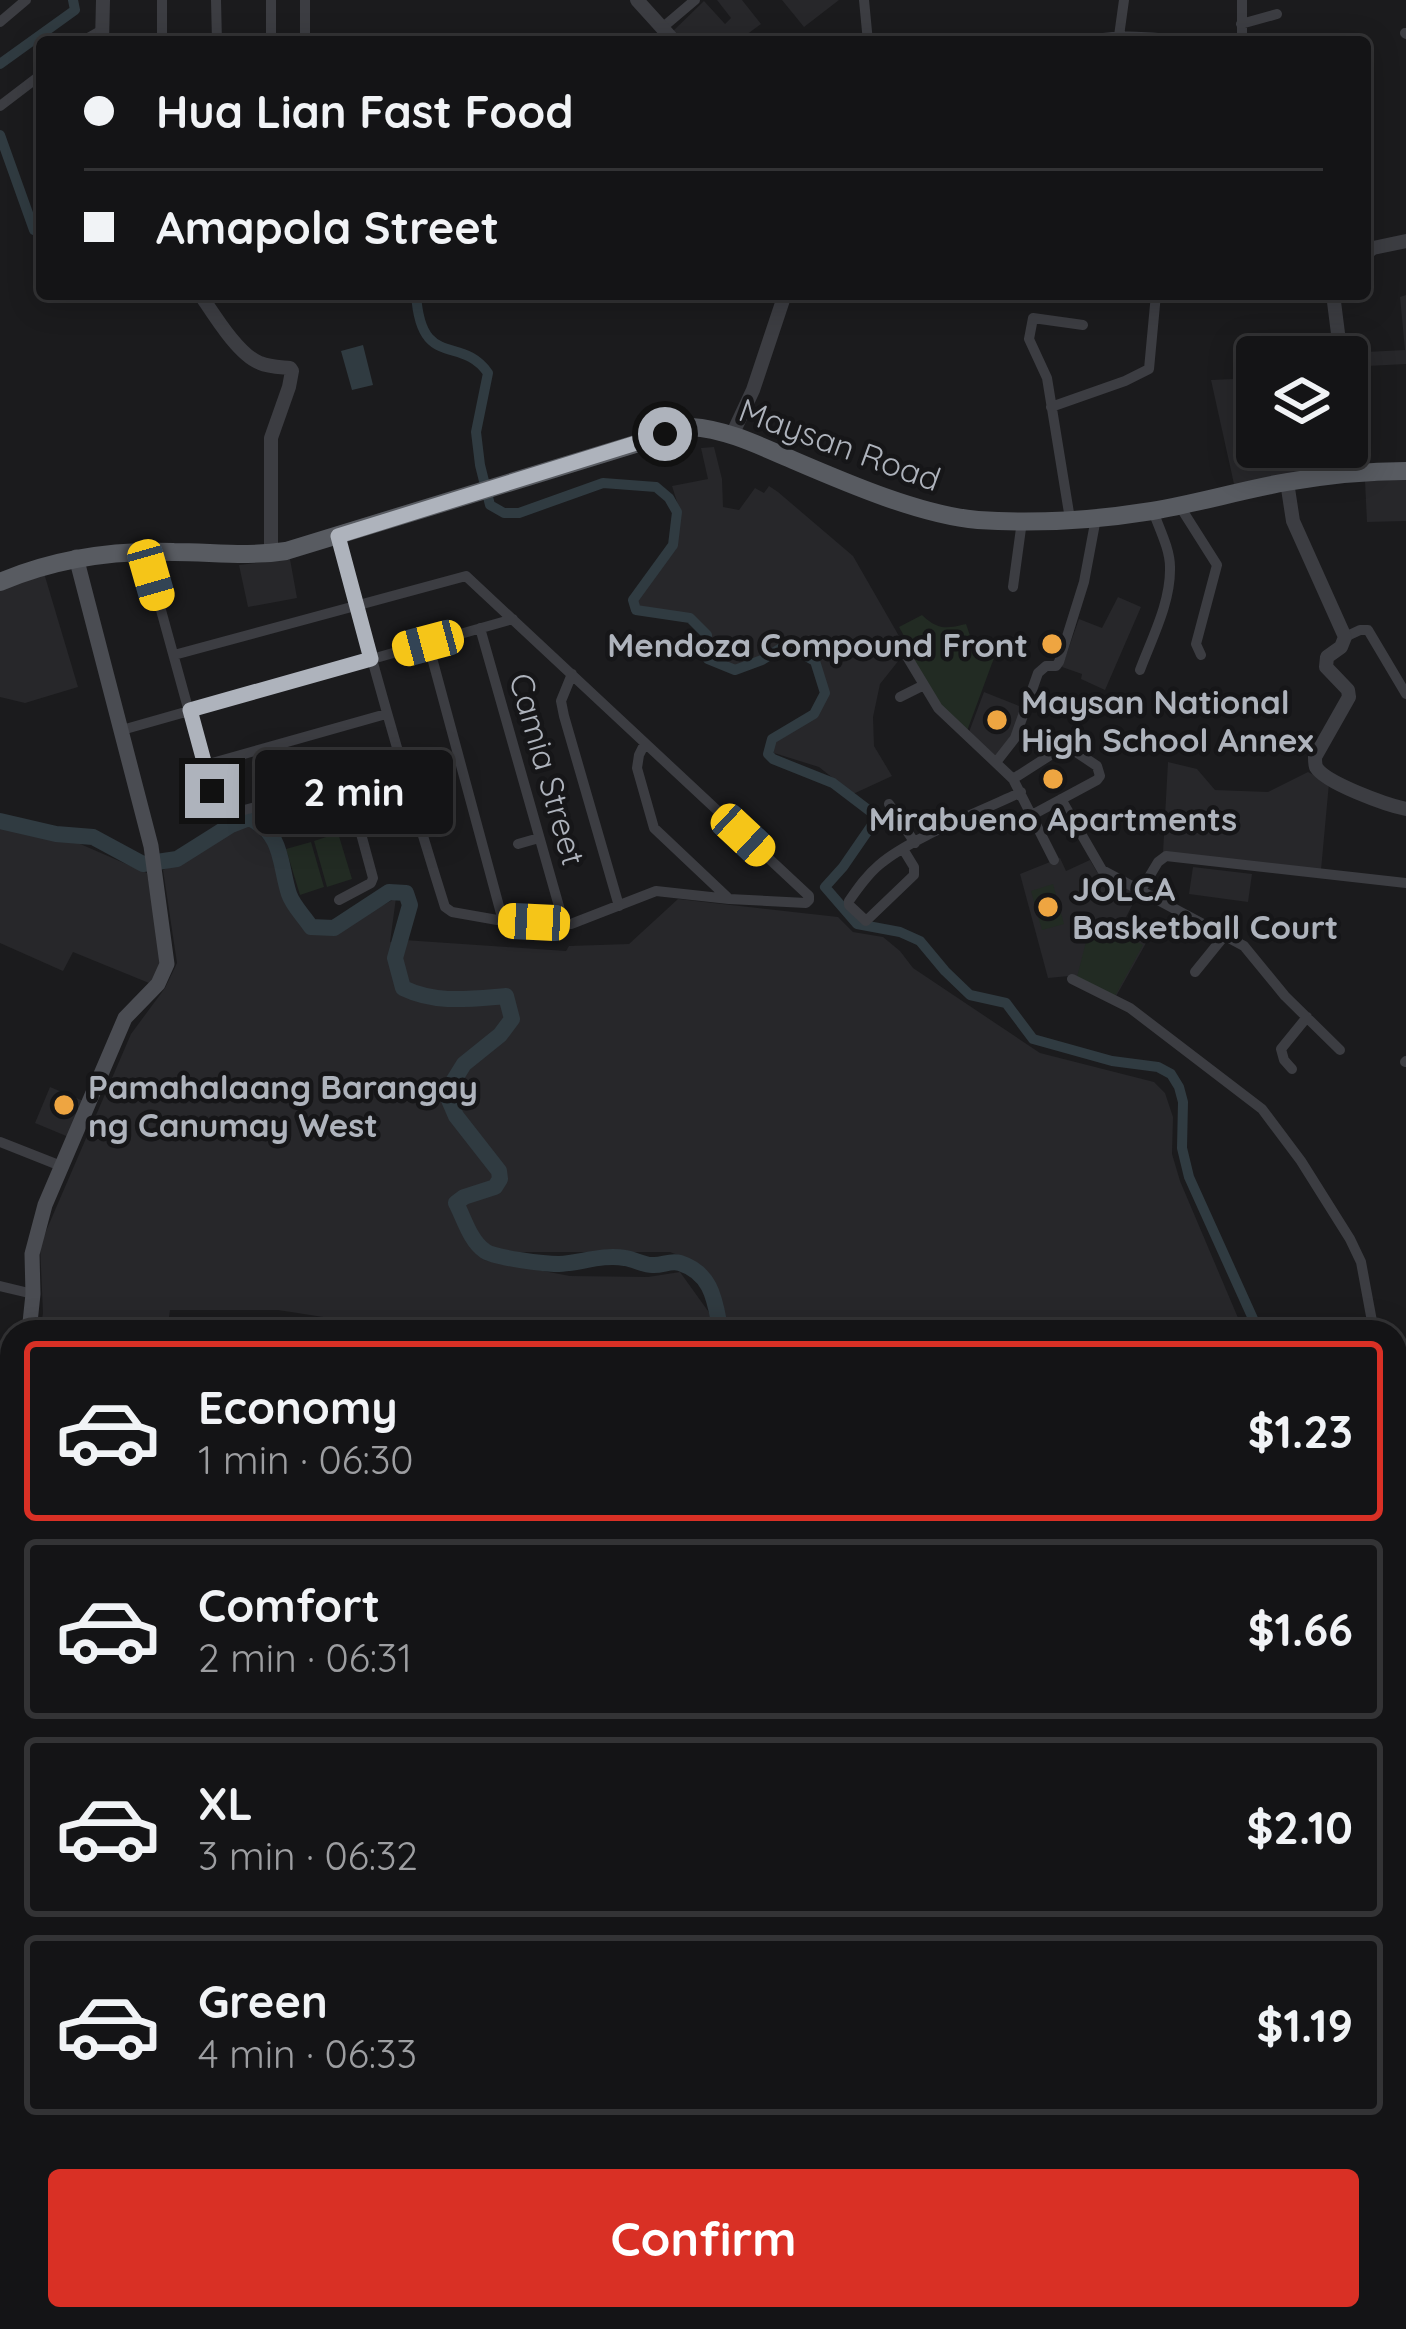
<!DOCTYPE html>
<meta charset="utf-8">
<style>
:root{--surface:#141416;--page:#212123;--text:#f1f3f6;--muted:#9d9ea1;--line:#333335;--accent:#d93025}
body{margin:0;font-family:Quicksand,sans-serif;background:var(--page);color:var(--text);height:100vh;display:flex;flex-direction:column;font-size:45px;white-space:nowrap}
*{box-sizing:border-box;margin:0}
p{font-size:39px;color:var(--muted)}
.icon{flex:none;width:66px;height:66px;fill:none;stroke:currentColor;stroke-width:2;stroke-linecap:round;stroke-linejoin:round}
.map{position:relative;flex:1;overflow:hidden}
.side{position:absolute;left:0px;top:1320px;width:1407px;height:1011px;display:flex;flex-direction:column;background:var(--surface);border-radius:36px 36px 0 0;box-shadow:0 6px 30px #0003,0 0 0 3px var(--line)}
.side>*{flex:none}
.guide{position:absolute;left:36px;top:36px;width:1335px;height:264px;border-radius:12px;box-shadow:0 6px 30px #0003,0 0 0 3px var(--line);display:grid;align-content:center;height:264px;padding:0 48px;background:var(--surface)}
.controls{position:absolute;left:1236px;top:336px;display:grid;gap:24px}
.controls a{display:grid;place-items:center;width:132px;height:132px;border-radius:12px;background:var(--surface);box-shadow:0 6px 30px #0003,0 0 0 3px var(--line);font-size:60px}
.end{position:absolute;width:54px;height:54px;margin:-27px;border:15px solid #aeb3bc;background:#111;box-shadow:0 0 0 6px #111}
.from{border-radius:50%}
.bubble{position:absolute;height:84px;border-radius:12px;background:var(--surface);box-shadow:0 6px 30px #0003,0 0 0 3px var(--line);font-size:39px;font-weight:700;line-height:84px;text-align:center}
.car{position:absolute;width:36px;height:72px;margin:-36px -18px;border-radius:15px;box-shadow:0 0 9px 3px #0007;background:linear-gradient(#f5c518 24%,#345 0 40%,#f5c518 0 76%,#345 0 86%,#f5c518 0)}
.guide b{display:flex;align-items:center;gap:42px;height:114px;font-size:45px}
.guide b+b{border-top:3px solid var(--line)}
.guide i{width:30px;height:30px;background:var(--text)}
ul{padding:21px 0 0;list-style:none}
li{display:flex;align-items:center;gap:36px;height:180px;margin:0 24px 18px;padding:0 24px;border:6px solid var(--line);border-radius:12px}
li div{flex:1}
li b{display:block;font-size:45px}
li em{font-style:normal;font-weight:700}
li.active{border-color:var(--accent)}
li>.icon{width:108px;height:108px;stroke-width:1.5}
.action{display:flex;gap:24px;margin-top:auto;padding:24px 48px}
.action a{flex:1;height:138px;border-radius:12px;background:var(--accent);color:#fff;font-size:48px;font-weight:700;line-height:138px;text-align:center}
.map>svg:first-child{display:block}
.built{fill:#27272a}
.green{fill:#222b23}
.water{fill:#303b41}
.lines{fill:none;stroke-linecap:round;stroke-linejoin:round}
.canal{stroke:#303b41;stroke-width:10}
.river{stroke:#303b41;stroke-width:16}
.minor{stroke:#3c3d42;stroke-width:10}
.tertiary{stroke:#3c3d42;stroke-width:14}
.secondary{stroke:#4a4c52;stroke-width:15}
.primary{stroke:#585b61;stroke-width:18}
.route{stroke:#aeb3bc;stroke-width:15}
.poi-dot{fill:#eea541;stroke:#161618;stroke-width:4.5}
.labels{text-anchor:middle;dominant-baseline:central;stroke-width:9;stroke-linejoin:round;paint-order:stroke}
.street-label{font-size:33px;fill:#aeb3bc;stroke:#161618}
.poi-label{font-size:33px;font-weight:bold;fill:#aeb3bc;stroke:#161618;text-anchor:start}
</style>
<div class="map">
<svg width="1406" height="2329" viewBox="0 0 1406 2329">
<rect width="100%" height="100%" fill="#1b1b1d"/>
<path class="built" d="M717,0H742L761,24L746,35L751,42H682L672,32L704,1L725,24L731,18Z
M782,0H839L804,27Z
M1406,295V364L1348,367L1346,353L1405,350L1400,297Z
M1257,378V447H1327L1330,468L1234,484L1211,380Z
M714,447L722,479L723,507L739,510L755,488L764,493L769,486L778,492L853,556L907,650L880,684L873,717L874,746L892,776L853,794L819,767L774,753L773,741L816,716L827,693L816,658L786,642L760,657L735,667L710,658V634L691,616L638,609L635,600L676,549L679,508L672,486L708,479L701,448Z
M1406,480V521L1367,522L1365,481Z
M290,559L297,598L248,607L239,565Z
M44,573L78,687L25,703L0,697V590Z
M1118,597L1141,607L1105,690L1081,679L1082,674L1062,667L1079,619L1102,628Z
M984,692L1024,708L1014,737L997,758L969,732Z
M1168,762L1197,769L1215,790L1268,792L1308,772L1329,783L1321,870L1163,853Z
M247,822L279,855L287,898L308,930L335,932L396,898L390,942L404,940L566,951L569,946L629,944L678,899L838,917L853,932L883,937L900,951L913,968L1040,1053L1154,1082L1165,1093L1173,1117L1172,1154L1180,1181L1244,1332H725L719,1293L691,1260L670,1252H490L484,1260L570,1276L648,1277L680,1272L713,1318H688L687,1332H420L278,1310H170L167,1332H40L43,1313L40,1245L131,1034L165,988L177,963L163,870Z
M0,828L51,839L71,840L147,873L162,962L159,974L149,983L73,952L63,971L0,943Z
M1060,858L1066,871L1090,860L1097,872L1138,894L1124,921L1150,936L1115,998L1069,976L1048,978L1020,874Z
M1193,867L1252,874L1248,902L1189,894Z
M50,1087L86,1102L71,1138L35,1123Z
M0,1657L12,1662V1750L0,1746Z"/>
<path class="green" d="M922,615C938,630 946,629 966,624L975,650L994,658L967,731L940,707L909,655L912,650L899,627Z
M338,833L352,879L327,887L314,841Z
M311,842L324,887L300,895L286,849Z
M1053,884L1064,924L1042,930L1031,891Z
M1089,930L1113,941L1119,931L1143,945L1115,996L1077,977Z"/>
<path class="water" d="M363,345L373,385L352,390L341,351Z"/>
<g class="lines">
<path class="canal" d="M0,64L75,10L73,0
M0,135L34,230L42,234
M416,294C421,371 461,334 488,373L476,432L480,465L490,505L504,513H519L603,483L656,487L669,498L677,512L673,545L633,600L636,610L690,618L707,635L708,659L735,670L762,660L786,645L815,661L825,693L814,714L772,739L768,754L773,759L833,783L875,815L874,822L843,867L825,887L857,924L900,932L920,941L945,971L970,995L1006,1003L1033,1039L1112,1061L1158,1067L1171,1074L1179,1087L1183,1102L1182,1148L1189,1177L1259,1332"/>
<path class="river" d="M0,821L56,834L93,837L143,864L177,859L231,825L249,818C284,834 279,863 289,894C293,906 304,916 311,927L334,928L389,892L406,893L410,905L395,958L403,988C436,1004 469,999 506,996L512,1019L500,1035L464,1064L446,1093L456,1116L499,1171L500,1179L495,1187L464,1197L456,1203C464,1218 470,1241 485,1251C495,1258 545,1264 559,1264C581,1263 602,1254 625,1258C634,1259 643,1265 652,1265C662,1266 670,1260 680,1263C714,1274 715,1304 721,1332
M1395,1770H1406
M1395,1859L1406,1855
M1395,1971V1973
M1395,2033L1406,2039
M1391,2329L1406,2317"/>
<path class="minor" d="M162,0V42
M216,0L217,42
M271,0V42
M305,0V42
M864,0L868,42
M0,22L26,0
M1241,24L1277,14
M662,28L695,0
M1405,33L1406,34
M1119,36L1124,0
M81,42L102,30
M1082,42C1134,28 1185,46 1237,41L1242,35V0
M0,106L42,74
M1051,407L1125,381L1149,369L1156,294
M1179,505L1217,565L1196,644L1201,655
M1070,519L1047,378L1029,339L1033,318L1083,325
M145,552L218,817L401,768
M1013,587L1022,521
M480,628L564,924
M1345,637L1360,630H1368L1406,694
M428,643L503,921
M174,655L466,576L809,896V900L806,903L729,899L656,891L571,924L503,921L452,912L445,907C406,784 372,660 338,536
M906,655L938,708L1013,779L1054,860
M1140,670C1152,638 1171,602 1170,567C1170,549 1159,528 1153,511
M572,674L561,701L564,716L619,906
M900,697L924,685
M122,730L513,619
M645,743L639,755L637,768L654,828L727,897
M997,761L1015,738L1038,673L1046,666H1056L1059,662L1084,582L1096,518
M205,765L386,714
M1013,779L1052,754L1070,748L1097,766L1100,776L1097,780L1032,815
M1061,799L1102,870L1244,946L1285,996L1340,1050
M889,804L915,843
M518,844L539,838
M903,849L914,867V875L866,921L849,905V901C858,888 867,875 879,865C910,838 982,811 1021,792
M1140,892L1158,862L1166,856L1406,883
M339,900L371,883L373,878L347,782
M1195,972L1225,935
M1072,979L1130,1008L1262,1109L1301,1161L1350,1239L1361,1262L1374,1332
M1405,1062L1406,1061
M1292,1069L1284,1060L1281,1049L1307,1017
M0,1142L61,1166
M0,1286L33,1294
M0,1792L12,1795
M0,1844L12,1847
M0,1972L12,1976
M188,2329L190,2319
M1059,2329L1061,2319"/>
<path class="tertiary" d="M637,0L675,42
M102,42L103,0
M1365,254L1373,248L1406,241
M200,294C213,313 238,355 260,363C269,367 280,367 290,368L292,371L289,387L271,438V553
M1333,294L1341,357
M1347,398L1355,472
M732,435L753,390L785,294
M1287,482L1293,521L1345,637L1341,647L1327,657L1326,667L1348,690L1349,697L1315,757C1315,760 1315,764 1316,767C1325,783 1387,805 1406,809
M1395,1370L1406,1359
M1395,1419L1406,1447
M0,1650L12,1655"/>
<path class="secondary" d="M29,1332L33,1294L32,1254L45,1205L125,1018L158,984L167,964L151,846L76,557
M0,1510L12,1448"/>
<path class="primary" d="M0,582C56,558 113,550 174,552C212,552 248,557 286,551L691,427C724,429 756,444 786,457C842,481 919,515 978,520C1035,524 1096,520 1152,511C1198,503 1242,490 1287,482C1327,475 1366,471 1406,471"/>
</g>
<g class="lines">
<path class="route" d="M212,791L190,710L371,659L338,536L665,434"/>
</g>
<g class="poi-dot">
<circle cx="1052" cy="644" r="12"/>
<circle cx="997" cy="720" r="12"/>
<circle cx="1053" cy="779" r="12"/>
<circle cx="1048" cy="907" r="12"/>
<circle cx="64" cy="1105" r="12"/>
</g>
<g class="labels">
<g class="street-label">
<text transform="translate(840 444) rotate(20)">Maysan Road</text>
<text transform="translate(548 769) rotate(74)">Camia Street</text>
</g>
<g class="poi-label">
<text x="1028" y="644" text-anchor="end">Mendoza Compound Front</text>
<text x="1021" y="701">Maysan National<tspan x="1021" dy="38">High School Annex</tspan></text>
<text x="1053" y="818" text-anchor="middle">Mirabueno Apartments</text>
<text x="1072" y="888">JOLCA<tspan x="1072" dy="38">Basketball Court</tspan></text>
<text x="88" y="1086">Pamahalaang Barangay<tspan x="88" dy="38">ng Canumay West</tspan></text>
</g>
</g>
</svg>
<div class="controls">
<a><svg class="icon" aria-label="layers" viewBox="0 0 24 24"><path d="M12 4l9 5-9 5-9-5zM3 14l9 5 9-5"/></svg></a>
</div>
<i class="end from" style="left:665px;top:434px"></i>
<i class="end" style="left:212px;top:791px"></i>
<div class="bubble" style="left:255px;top:750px;width:198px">2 min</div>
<i class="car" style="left:151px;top:575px;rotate:164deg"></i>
<i class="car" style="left:428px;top:643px;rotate:255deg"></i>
<i class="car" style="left:743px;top:835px;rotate:133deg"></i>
<i class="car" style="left:534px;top:922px;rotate:273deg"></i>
<div class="guide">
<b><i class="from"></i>Hua Lian Fast Food</b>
<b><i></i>Amapola Street</b>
</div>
<section class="side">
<ul>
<li class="active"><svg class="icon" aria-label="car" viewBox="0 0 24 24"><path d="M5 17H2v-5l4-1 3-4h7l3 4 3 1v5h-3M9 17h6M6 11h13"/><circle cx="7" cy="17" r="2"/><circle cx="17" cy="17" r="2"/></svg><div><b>Economy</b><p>1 min · 06:30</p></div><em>$1.23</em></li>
<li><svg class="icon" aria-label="car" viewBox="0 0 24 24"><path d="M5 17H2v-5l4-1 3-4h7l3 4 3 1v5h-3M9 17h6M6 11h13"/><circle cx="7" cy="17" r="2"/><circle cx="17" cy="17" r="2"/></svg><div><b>Comfort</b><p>2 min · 06:31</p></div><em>$1.66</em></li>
<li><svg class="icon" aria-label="car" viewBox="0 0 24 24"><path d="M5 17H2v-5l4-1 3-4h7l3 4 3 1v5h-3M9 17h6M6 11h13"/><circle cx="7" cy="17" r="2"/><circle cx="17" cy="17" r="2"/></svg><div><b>XL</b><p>3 min · 06:32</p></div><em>$2.10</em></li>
<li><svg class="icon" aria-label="car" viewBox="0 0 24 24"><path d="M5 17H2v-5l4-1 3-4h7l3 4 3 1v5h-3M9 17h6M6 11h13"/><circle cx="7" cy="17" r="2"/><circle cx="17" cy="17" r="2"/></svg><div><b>Green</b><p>4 min · 06:33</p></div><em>$1.19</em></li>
</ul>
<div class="action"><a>Confirm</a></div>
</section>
</div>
